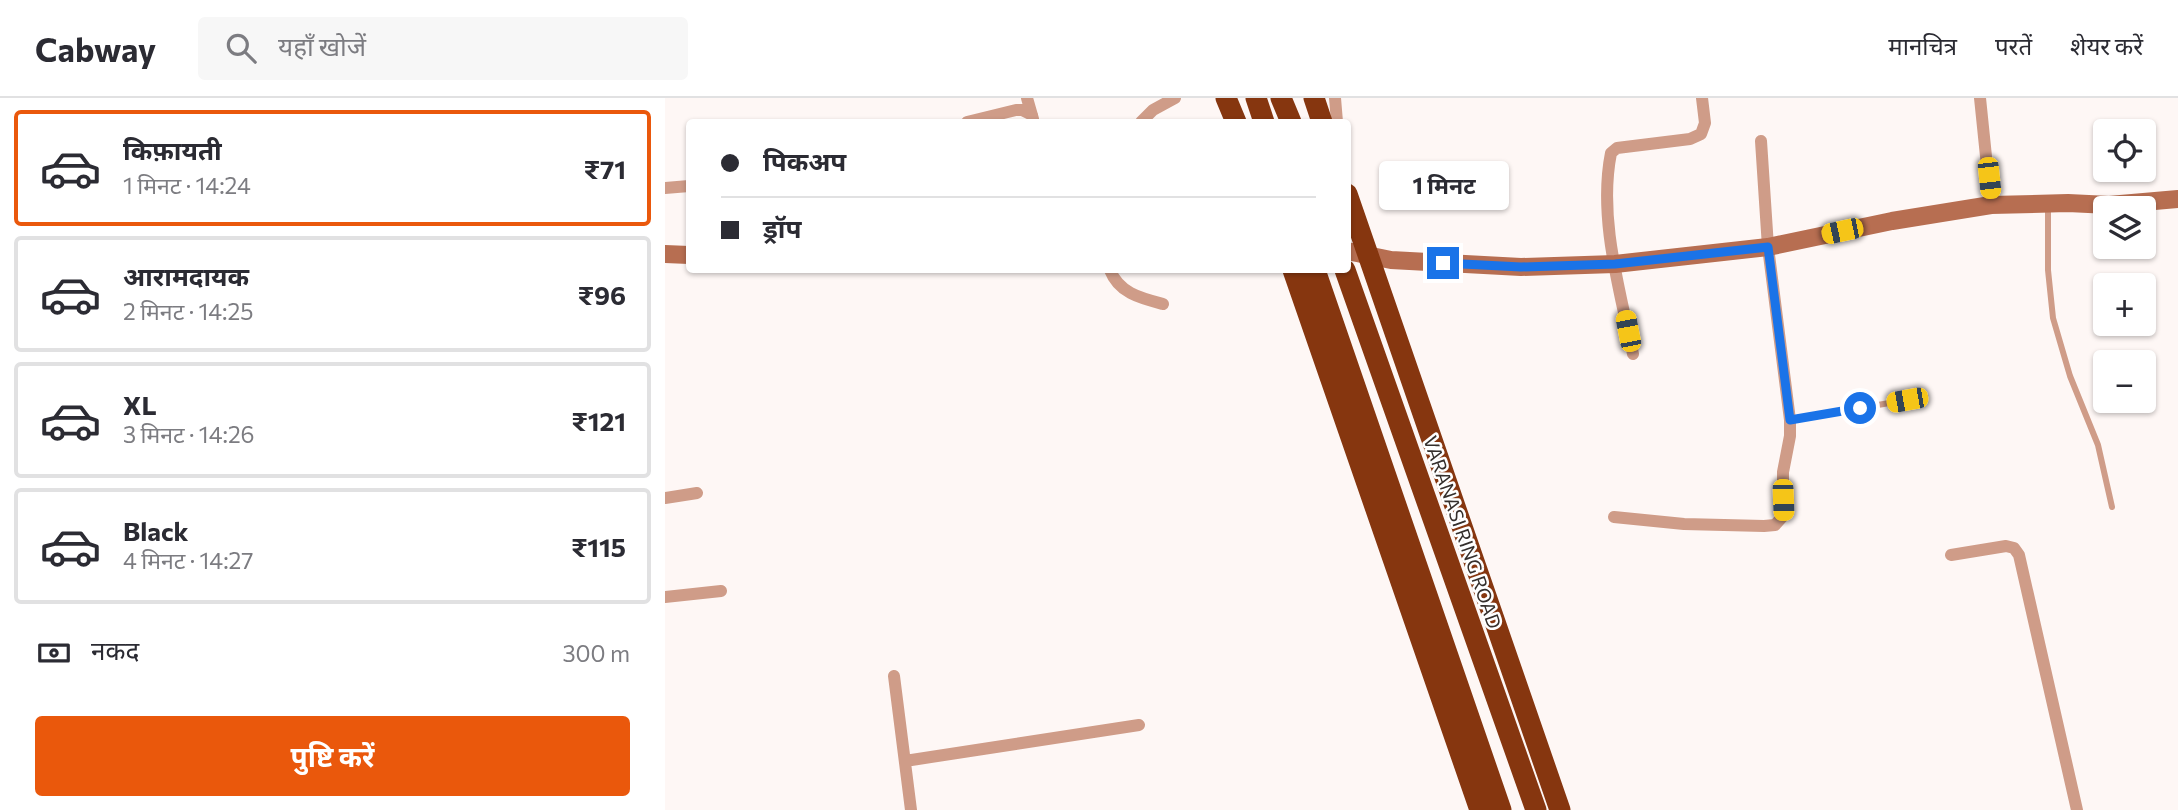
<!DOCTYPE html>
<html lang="hi">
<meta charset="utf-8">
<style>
:root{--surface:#fff;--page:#f7f7f7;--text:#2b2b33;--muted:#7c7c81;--line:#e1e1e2;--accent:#ea580c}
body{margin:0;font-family:Commissioner,"Noto Sans Devanagari",sans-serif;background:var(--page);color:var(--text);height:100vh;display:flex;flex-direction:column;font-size:26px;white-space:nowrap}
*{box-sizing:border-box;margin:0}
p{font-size:23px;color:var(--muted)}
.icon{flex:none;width:38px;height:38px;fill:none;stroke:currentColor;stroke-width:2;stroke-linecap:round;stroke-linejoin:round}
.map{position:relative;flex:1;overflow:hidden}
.drawer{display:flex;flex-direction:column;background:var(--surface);width:665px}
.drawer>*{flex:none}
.guide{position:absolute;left:21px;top:21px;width:665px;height:154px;border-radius:7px;box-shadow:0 2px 5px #0004;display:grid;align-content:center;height:154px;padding:0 35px;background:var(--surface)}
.fabs{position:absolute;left:1428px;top:21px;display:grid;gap:14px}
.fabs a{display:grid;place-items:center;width:63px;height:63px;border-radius:7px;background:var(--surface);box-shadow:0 2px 5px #0004;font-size:35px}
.end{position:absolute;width:32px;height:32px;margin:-16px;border:9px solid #1a73e8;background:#fff;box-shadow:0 0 0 4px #fff}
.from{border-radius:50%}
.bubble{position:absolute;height:49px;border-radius:7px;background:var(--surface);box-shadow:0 2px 5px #0004;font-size:23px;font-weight:700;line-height:49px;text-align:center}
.car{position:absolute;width:21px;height:42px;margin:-21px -10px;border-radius:9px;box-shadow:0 0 5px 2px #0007;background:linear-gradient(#f5c518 24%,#345 0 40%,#f5c518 0 76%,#345 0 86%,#f5c518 0)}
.guide b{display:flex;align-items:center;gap:24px;height:66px;font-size:26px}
.guide b+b{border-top:2px solid var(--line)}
.guide i{width:18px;height:18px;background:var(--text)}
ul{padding:12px 0 0;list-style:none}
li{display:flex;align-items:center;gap:21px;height:116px;margin:0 14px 10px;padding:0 21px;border:4px solid var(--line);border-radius:7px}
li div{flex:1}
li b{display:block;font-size:26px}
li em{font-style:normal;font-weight:700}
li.active{border-color:var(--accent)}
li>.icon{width:63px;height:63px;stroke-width:1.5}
.pay{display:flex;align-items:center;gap:18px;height:77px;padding:0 35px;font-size:26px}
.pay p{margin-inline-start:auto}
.action{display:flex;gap:14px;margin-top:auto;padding:14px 35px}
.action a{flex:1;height:80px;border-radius:7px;background:var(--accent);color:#fff;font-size:28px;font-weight:700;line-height:80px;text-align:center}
header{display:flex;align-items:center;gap:42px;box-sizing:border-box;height:98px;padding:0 35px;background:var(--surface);border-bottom:2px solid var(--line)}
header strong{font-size:33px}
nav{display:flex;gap:38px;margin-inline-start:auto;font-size:24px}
.search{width:490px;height:63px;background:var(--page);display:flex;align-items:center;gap:18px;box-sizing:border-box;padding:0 24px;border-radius:7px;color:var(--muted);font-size:26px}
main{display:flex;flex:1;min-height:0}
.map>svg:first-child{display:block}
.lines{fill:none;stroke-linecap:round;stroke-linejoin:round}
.lane{stroke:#cf9c88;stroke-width:6}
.street{stroke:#cf9c88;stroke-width:12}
.secondary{stroke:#b76e51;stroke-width:18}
.highway{stroke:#86360f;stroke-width:21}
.route{stroke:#1a73e8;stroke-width:9}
.labels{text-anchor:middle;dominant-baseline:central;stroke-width:5;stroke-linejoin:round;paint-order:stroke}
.street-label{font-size:19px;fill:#352f2c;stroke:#fff}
</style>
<header>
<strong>Cabway</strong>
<div class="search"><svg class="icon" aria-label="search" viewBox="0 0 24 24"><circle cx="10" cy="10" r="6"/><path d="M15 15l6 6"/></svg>यहाँ खोजें</div>
<nav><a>मानचित्र</a><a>परतें</a><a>शेयर करें</a></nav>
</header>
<main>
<section class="drawer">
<ul>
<li class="active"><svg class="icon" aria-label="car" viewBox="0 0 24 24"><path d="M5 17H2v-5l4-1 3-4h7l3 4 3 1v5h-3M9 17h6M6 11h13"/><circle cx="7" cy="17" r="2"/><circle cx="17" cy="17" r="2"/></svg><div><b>किफ़ायती</b><p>1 मिनट · 14:24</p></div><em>₹71</em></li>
<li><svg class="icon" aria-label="car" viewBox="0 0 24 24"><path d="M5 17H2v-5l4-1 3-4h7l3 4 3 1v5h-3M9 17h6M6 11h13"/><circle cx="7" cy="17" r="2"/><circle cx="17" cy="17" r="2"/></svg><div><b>आरामदायक</b><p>2 मिनट · 14:25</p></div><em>₹96</em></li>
<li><svg class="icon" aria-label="car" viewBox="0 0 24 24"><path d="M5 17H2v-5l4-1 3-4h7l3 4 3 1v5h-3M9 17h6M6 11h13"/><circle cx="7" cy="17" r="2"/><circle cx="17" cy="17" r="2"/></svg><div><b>XL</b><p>3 मिनट · 14:26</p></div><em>₹121</em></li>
<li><svg class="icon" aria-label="car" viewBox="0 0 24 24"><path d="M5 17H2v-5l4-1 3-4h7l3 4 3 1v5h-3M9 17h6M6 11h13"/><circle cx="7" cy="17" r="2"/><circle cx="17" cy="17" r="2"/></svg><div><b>Black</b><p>4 मिनट · 14:27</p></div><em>₹115</em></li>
</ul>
<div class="pay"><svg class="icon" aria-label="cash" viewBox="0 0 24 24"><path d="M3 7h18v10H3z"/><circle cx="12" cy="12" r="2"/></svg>नकद<p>300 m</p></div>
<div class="action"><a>पुष्टि करें</a></div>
</section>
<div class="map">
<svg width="1513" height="712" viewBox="0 0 1513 712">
<rect width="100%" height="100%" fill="#fef7f5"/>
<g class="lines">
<path class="lane" d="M1383,107V172L1388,220L1405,278L1433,347L1447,409
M1125,322L1242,302"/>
<path class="street" d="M362,0L368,21
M670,0L672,24
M1315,0L1326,107
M302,24L351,12H357L367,17
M476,24L488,12L510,0
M0,90L24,88
M445,172C454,195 475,200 498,206
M968,256C955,192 933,120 946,55L952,50L1025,41L1036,36L1040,25L1037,0
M0,400L32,395
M949,419L1019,426L1099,428L1110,427L1118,418V374L1125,338V322L1103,149L1096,43
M1286,457L1341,448L1349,450L1354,457L1412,712
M0,499L56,493
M229,578L246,712
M240,663L474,627"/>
<path class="secondary" d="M682,153L726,162L856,169L950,166L1103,149L1227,123L1326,107L1403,105L1444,107L1513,101
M0,156L24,157"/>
<path class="highway" d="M561,0L571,24
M591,0L599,24
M616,0L626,24
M649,0L657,24
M682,96L895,712
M628,172L815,712
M650,172L836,712
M680,172L871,712"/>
</g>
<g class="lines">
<path class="route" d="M778,165L856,169L950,166L1103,149L1125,322L1195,310"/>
</g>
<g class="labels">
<g class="street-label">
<text transform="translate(798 434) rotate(71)">VARANASI RING ROAD</text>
</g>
</g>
</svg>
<div class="fabs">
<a><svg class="icon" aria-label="locate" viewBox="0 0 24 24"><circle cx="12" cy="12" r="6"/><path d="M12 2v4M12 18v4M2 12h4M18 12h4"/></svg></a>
<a><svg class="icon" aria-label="layers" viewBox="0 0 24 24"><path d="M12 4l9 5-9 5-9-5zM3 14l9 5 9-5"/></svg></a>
<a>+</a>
<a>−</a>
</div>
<i class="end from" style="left:1195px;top:310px"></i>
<i class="end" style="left:778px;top:165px"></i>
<div class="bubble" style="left:714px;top:63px;width:130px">1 मिनट</div>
<i class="car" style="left:1324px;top:80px;rotate:174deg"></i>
<i class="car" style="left:1177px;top:133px;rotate:258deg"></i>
<i class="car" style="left:963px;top:233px;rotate:349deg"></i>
<i class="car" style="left:1242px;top:302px;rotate:260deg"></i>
<i class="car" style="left:1118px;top:402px;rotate:178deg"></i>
<div class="guide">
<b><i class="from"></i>पिकअप</b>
<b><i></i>ड्रॉप</b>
</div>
</div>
</main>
